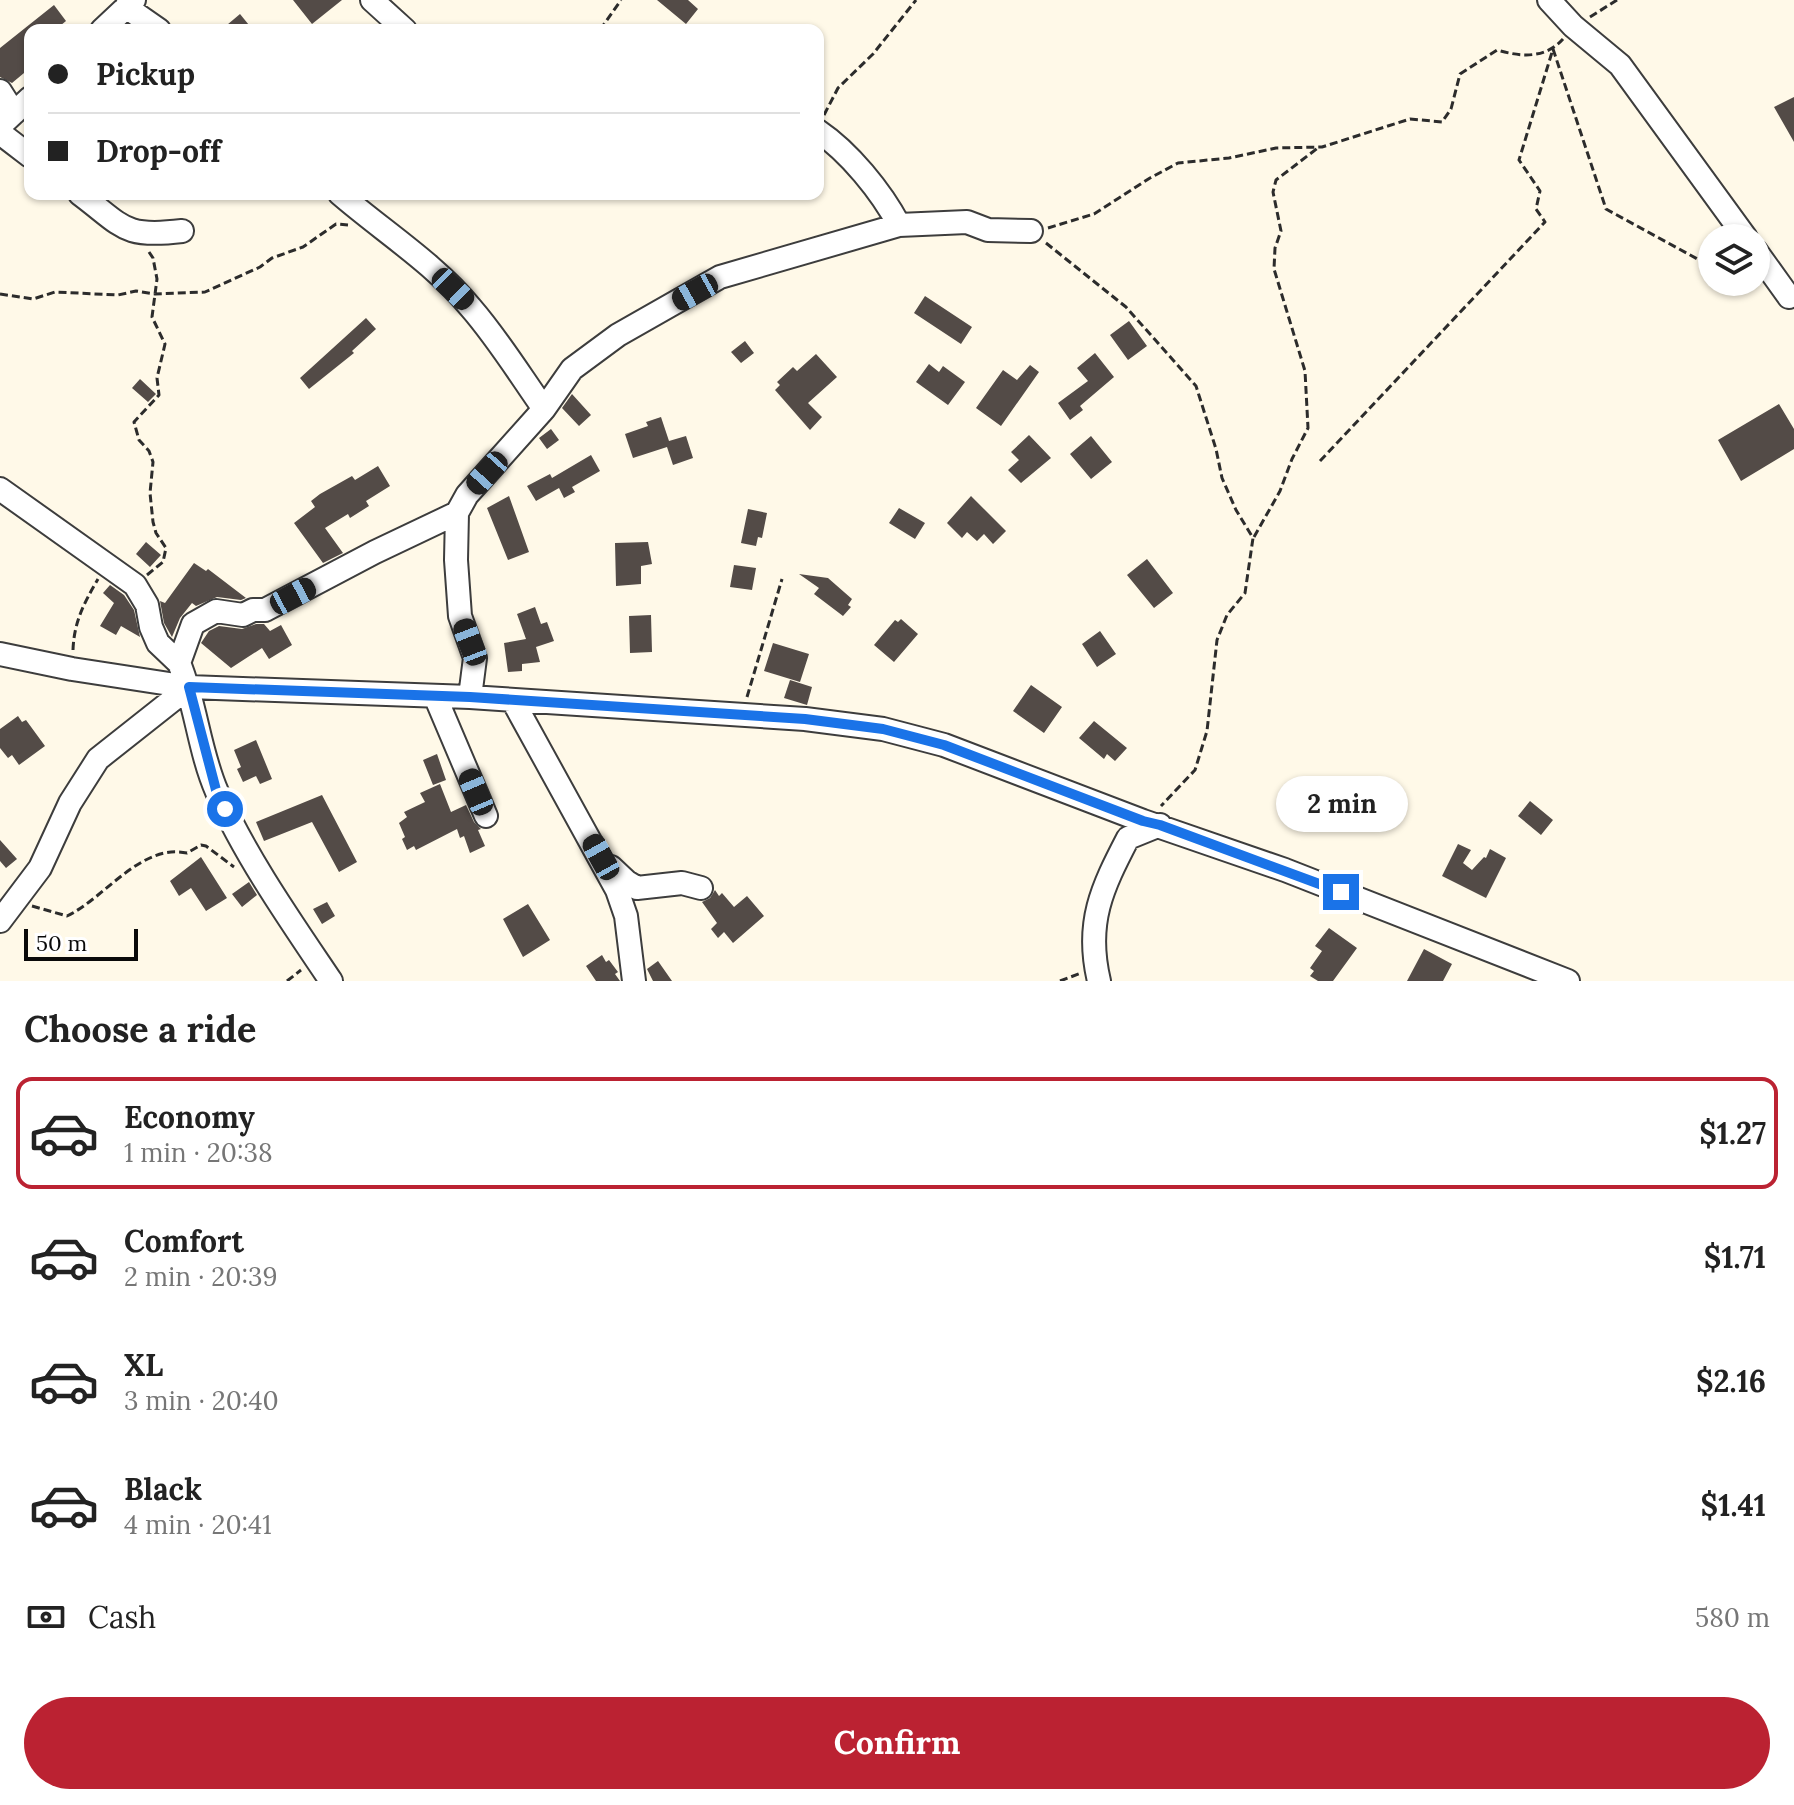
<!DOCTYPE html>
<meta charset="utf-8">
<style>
:root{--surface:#fff;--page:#f2f2f2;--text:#222;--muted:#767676;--line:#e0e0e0;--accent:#bb2232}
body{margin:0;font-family:Lora,serif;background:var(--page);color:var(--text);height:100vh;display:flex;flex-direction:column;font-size:30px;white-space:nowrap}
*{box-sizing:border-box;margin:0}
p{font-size:26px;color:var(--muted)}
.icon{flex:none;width:44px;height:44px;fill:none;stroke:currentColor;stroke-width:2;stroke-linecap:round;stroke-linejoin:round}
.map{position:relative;height:981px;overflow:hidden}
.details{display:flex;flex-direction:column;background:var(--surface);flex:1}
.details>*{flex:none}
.hud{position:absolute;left:24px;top:24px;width:800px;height:176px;border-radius:16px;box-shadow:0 2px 6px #0004;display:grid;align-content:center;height:176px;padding:0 24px;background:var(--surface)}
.controls{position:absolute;left:1698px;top:224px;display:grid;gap:16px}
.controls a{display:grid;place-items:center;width:72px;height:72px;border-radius:50%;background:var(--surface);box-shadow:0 2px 6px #0004;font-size:40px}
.scale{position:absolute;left:24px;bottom:20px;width:114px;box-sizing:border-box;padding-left:8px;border:4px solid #0a0a0a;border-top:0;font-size:22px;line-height:28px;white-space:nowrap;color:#0a0a0a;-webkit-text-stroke:6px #fff;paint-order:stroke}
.end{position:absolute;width:36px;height:36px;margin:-18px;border:10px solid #1a73e8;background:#fff;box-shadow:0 0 0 4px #fff}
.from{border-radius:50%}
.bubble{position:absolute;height:56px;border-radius:28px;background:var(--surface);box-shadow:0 2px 6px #0004;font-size:26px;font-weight:700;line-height:56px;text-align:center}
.car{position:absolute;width:24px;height:48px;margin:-24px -12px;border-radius:10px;box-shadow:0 0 6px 2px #0007;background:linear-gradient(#222 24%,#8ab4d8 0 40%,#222 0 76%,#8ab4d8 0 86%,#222 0)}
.hud b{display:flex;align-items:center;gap:28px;height:76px;font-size:30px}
.hud b+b{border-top:2px solid var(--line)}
.hud i{width:20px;height:20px;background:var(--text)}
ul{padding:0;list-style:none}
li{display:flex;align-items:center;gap:24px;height:112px;margin:0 16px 12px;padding:0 8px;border:4px solid transparent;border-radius:16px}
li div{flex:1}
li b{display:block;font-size:30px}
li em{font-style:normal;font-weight:700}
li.selected{border-color:var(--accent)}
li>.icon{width:72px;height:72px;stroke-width:1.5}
h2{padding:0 24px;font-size:36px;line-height:96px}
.pay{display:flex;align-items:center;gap:20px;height:88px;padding:0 24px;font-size:30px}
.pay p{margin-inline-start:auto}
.primary-button{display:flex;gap:16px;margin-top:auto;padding:16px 24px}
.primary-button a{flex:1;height:92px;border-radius:48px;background:var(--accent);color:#fff;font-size:32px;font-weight:700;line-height:92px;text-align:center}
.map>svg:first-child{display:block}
.building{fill:#534b47}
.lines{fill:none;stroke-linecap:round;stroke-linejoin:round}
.minor-casing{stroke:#3d3d3d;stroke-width:26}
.path{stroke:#2c2c2c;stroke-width:3;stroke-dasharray:8 4;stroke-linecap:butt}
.minor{stroke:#fff;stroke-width:22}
.route{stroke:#1a73e8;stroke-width:10}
</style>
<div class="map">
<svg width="1794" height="981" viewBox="0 0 1794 981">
<rect width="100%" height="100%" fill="#fff9e8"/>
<path class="building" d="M293,0H342L312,24Z
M657,0H688L698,9L686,24Z
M54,5L66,21L55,30H30V68L12,83L0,77V48Z
M240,14L253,30H221Z
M1794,97V142L1774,107Z
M925,296L972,327L961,344L914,313Z
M366,318L376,329L352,351L354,353L309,389L300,378Z
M1129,321L1147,346L1128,360L1110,335Z
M745,341L754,353L741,363L731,352Z
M1095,353L1114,377L1080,406L1083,410L1070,420L1058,403L1088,381L1077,368Z
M816,354L837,377L808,403L822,417L810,430L775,390L780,385L777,382L793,367L797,371Z
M929,364L939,372L943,366L965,382L948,405L916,382Z
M1030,365L1039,372L1001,426L976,408L1003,370L1017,380Z
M140,379L156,394L148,402L132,388Z
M572,394L591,415L579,426L562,408Z
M1779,404L1794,429V449L1741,481L1718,440Z
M661,417L669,441L686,436L693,458L673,465L667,447L633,458L625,434L648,426L646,422Z
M551,429L559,440L547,449L539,438Z
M1029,435L1051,458L1021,483L1008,470L1019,460L1011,452Z
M1091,436L1112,462L1091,479L1070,454Z
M591,455L600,471L572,487L575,492L564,498L559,488L536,501L527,486L550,474L552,478Z
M378,466L390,486L366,501L369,506L350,518L348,514L325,528L343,553L323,563L294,523L315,507L311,501L320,494L352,476L355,480Z
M509,496L529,552L508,560L487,508Z
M971,496L1006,531L993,544L984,534L977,541L967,532L962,538L947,523Z
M899,508L925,523L915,539L889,523Z
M748,509L767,513L762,538L758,537L756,546L741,543Z
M146,542L161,555L150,567L136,554Z
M648,542L652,564L641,566V584L616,586L615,543Z
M1147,559L1173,593L1154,608L1127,575Z
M194,563L206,571L208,569L246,598L241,600L217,597L196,606L192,603L180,618L172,637L164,623L160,601L165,603Z
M734,565L756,568L752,590L730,587Z
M799,574L828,578L852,599L848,605L851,607L843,616L814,594L819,588Z
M110,585L124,595L134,610L140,637L121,626L116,635L100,626L114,603L103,593Z
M535,607L541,624L547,622L554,641L536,647L540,662L522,664V671L508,672L504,643L526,639L517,614Z
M651,615L652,652L630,653L629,616Z
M901,619L918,634L894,662L874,645L895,620L898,622Z
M256,624H264L270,631L281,625L292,645L269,659L262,648L231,668L201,643L209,631L219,626L242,629Z
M1100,631L1116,654L1097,667L1082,644Z
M773,643L809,654L800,682L764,671Z
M790,680L812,687L807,705L784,698Z
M1031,685L1062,707L1044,733L1013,711Z
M18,716L22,722L26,720L45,746L19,765L12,755L8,758L0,748V729Z
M1094,721L1127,748L1115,761L1107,754L1104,759L1079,738Z
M256,740L272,779L260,784L256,776L243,782L237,769L241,767L234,750Z
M437,754L446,780L433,785L423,760Z
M440,784L451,812L466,805L474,822L481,829L478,830L485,846L470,853L464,836L460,838L457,829L416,850L414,846L407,850L402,839L405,837L399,823L407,817L404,812L425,802L420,793Z
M322,795L357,862L339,872L312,822L264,841L256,822Z
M1530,801L1553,820L1541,835L1518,816Z
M0,840L17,859L6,868L0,861Z
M1458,844L1471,850L1463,863L1472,870L1484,857L1486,858L1490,849L1506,858L1486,898L1442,876Z
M201,857L227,898L206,911L191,888L179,896L170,881Z
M249,882L257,895L242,907L232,894Z
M715,890L719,896L722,893L734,907L747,896L764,916L733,943L724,932L718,938L711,929L717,923L702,902L710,898Z
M327,902L335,916L322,924L313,909Z
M528,904L550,940L523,957L503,919Z
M1329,928L1357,948L1333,981H1318L1310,976L1314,971L1310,968L1322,951L1315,946Z
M1424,949L1452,964L1443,981H1407Z
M602,955L606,962L609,960L618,972L615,974L620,981H596L586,966Z
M658,961L672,981H653L647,969Z"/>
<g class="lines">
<g class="minor-casing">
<path id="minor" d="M372,0L405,30
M1549,0L1573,26L1620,65L1746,238
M126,7L159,30
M102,30L134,0
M0,91L14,113
M0,126L30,98
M818,131C849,152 881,191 899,225L967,222L988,230L1031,231
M0,133L30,156
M80,194C124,227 123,238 182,231
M340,194C384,232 434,263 471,308C498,339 520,375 544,409
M1756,251L1789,297
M0,489L135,585L147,605L151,627L158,643L179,663
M0,654L72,669L189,687L470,697L805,719L883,729L944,745L1143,821L1285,870L1568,981
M435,696L486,816
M470,697L475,658L460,616L456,560L457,513L467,495L544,409L572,369L618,335L720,277L899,225
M513,701L617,890L626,916L634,981
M611,867L627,882L637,888L682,883L701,888
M0,921L40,868L70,803L98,759L189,687
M331,981C292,923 245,856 217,792C199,751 196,704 179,663L193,624L216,611L243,615L253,610H265L375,552L457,513
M1099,981C1085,923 1102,888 1128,838L1160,825"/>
</g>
<path class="path" d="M1590,17L1617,0
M600,30L621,0
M824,115L838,88L873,54L916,0
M1048,228L1094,214L1150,178L1178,163L1229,158L1276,148L1322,147L1410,119L1442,122L1451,109L1460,74L1497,50C1521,57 1545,59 1563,39
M1046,243L1126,307L1196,386L1216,449L1222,478L1236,510L1253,538L1245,593L1227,615L1217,640L1207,731L1195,770L1161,806
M0,294L33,299L55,292L118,295L136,291L155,294L205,292L260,267L272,258L303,247L336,224L348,225
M1320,461L1545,222L1536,209L1540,191L1519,160L1553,49L1606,209L1712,267
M1254,537L1280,491L1292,459L1308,428L1305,371L1274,269L1275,248L1281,231L1273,192L1276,180L1319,147
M147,575L163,562L166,548L156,533L153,522L150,493L153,462L149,451L139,440L134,422L159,395L157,378L165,344L152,317L157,279L153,258L149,252
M73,650C74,622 84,603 98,579
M747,697L782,579
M32,906L67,916C105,898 141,843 187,853L201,845L206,846L234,867
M287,981L301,970
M1060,981L1081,973"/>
<use href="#minor" class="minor"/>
</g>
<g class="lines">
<path class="route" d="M225,809L216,790L189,687L470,697L805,719L883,729L944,745L1143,821L1160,825L1341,892"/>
</g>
</svg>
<div class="controls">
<a><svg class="icon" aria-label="layers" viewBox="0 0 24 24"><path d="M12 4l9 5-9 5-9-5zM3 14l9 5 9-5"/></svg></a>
</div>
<div class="scale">50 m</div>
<i class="end from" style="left:225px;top:809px"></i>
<i class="end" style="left:1341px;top:892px"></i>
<div class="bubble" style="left:1276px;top:776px;width:132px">2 min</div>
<i class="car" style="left:453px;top:289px;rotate:134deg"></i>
<i class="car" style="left:695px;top:292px;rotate:241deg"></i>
<i class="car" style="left:487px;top:473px;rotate:222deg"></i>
<i class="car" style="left:293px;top:596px;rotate:62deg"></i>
<i class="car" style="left:470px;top:642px;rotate:339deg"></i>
<i class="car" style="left:476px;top:792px;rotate:337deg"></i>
<i class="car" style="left:601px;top:857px;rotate:331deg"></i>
<div class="hud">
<b><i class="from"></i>Pickup</b>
<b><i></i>Drop-off</b>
</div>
</div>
<section class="details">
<h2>Choose a ride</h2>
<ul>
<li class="selected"><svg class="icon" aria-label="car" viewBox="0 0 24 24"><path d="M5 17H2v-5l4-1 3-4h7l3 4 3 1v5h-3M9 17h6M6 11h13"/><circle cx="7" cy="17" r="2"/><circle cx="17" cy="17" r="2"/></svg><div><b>Economy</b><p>1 min · 20:38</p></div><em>$1.27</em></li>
<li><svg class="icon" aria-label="car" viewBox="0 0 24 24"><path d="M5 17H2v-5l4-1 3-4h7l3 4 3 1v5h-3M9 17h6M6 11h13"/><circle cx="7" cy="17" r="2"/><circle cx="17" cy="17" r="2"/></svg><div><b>Comfort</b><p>2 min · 20:39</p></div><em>$1.71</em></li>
<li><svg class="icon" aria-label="car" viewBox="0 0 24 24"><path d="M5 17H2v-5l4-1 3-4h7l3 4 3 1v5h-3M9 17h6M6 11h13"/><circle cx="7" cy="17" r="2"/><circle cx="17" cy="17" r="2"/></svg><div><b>XL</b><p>3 min · 20:40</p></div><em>$2.16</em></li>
<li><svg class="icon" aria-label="car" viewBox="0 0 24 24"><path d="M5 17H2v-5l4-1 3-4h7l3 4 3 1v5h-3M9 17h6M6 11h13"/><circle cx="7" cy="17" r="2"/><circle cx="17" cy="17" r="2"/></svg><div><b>Black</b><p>4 min · 20:41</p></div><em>$1.41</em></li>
</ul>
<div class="pay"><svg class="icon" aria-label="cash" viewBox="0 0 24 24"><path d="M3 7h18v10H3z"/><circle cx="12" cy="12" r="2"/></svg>Cash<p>580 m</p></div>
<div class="primary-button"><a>Confirm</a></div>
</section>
